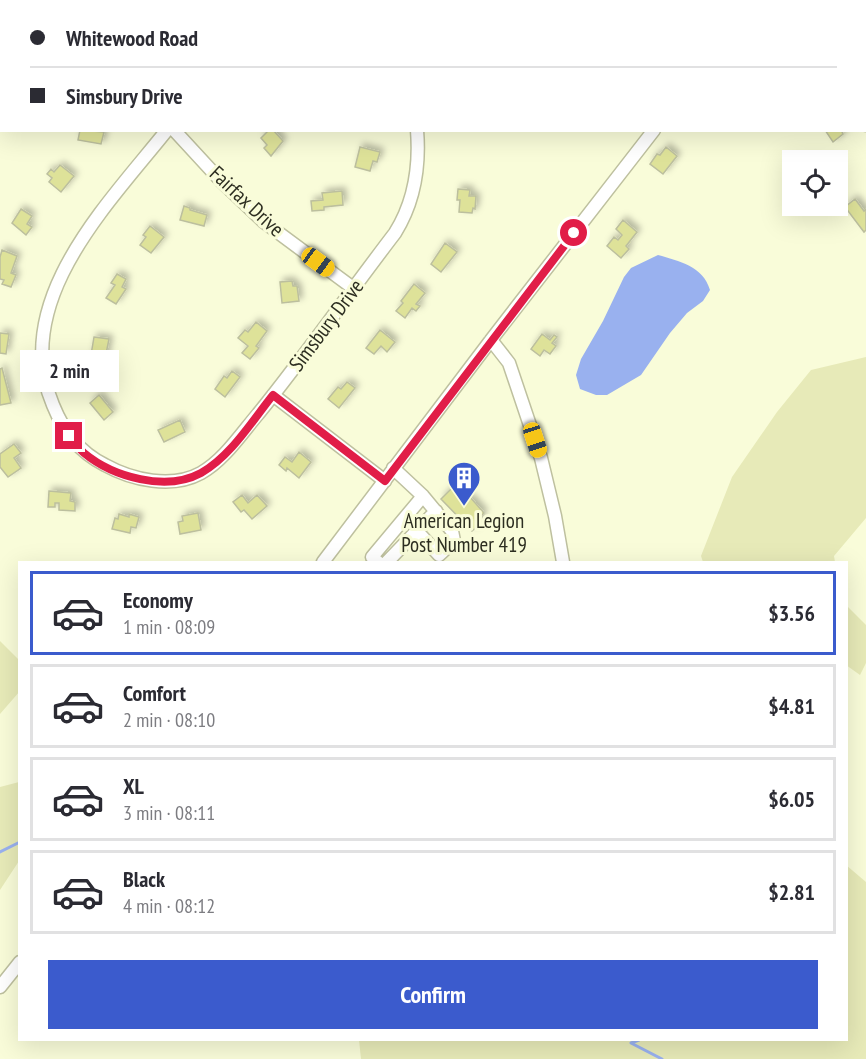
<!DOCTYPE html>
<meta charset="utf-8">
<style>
:root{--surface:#fff;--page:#f2f2f3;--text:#2b2b33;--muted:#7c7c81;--line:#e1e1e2;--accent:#3b5bcd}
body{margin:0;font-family:"PT Sans Narrow",sans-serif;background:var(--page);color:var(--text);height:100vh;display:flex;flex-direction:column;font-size:22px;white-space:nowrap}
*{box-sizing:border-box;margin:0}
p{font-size:20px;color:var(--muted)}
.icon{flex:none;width:33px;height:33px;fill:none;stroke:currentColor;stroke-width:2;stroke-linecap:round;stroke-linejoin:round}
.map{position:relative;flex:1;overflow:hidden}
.panel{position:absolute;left:18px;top:561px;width:830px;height:480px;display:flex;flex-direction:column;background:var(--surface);border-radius:0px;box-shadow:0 6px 24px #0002}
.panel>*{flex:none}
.banner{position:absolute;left:0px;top:0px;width:867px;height:132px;box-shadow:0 6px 24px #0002;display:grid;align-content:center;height:132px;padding:0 30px;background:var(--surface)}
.tools{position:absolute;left:782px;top:150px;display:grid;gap:12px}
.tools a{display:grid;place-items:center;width:66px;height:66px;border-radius:0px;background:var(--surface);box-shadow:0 6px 24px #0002;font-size:30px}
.end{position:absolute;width:27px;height:27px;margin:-14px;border:8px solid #e11d48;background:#fff;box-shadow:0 0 0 3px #fff}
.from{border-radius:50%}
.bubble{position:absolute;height:42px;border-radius:0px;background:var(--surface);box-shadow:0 6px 24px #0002;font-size:20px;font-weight:600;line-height:42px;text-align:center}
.car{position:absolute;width:18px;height:36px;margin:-18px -9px;border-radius:8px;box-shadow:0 0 4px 2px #0007;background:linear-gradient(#f5c518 24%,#345 0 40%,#f5c518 0 76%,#345 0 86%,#f5c518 0)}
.banner b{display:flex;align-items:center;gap:21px;height:57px;font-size:22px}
.banner b+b{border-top:2px solid var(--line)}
.banner i{width:15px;height:15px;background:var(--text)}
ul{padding:10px 0 0;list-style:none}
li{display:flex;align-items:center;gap:18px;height:84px;margin:0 12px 9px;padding:0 18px;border:3px solid var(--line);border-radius:0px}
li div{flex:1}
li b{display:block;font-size:22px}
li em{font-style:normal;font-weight:600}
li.current{border-color:var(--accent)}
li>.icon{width:54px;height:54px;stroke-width:1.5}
.primary-button{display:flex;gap:12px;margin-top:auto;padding:12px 30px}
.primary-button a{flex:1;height:69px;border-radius:0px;background:var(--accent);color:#fff;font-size:24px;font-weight:600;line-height:69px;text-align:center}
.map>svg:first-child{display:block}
.green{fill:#e7eab8}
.water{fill:#99b1ef}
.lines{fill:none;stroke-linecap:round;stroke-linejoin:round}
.stream{stroke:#99b1ef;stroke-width:3}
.building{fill:#dee299;stroke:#bcbf9e;stroke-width:1.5;filter:url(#shadow)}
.minor-casing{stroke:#bec09f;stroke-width:15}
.major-casing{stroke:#63759d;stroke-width:20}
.minor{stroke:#fff;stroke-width:12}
.major{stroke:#b3c3ec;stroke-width:16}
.route{stroke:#e11d48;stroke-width:8}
.labels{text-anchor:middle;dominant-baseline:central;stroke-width:6;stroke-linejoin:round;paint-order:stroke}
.street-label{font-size:21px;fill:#2d2e21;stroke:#f9fcd9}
.poi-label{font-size:21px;fill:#2d2e21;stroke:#f9fcd9}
</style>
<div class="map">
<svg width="866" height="1059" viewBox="0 0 866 1059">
<defs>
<filter id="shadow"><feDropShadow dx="3.5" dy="-3.5" stdDeviation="3" flood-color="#0004"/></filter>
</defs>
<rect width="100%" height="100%" fill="#f9fcd9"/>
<path class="green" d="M866,357V518L834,556L835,562H703L701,556L732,477L777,412L811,370Z
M846,605L866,625V663L860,675L846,665Z
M0,641L19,660L20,691L0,714Z
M19,782V861L0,890V787Z
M846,865L866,882V1059H361L359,1040H846Z"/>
<path class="water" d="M658,255C679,261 703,266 710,290L703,301L687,313L670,333L641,375L607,395H596L580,389L576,375L581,359L603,321L624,277L631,268Z"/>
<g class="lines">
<path class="stream" d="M0,852L20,842
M639,1040L631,1043L662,1059"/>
</g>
<path class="building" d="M11,0H41L43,1L10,2Z
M444,0H473L447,2Z
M575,0H600V2Z
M80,130L104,132L101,144L78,140Z
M269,130H273L283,141L271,156L264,148L267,145L261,138Z
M825,130H841L843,134L833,142Z
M360,147L380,152L377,162L373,161L370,171L355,167Z
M666,147L677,156L663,174L650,164L657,154L660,155Z
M60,165L74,176L61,192L49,182L52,178L47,174L51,169L54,172Z
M458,189L470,190L469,196H476L475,209L473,208L472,213L459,212L460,200H457Z
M342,191L343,205L324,207V210L312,211L311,201L323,200L322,193Z
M855,199L864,211L866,209V230L864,232L845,207Z
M184,206L190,208V210L207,215L204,226L180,220Z
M21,209L32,216L27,224L32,227L26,235L12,223Z
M623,220L637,232L626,246L629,249L621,258L607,246L614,237L618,240L622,235L616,229Z
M150,226L164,237L151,253L140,245L146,237L143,235Z
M445,243L457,252L441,272L431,264Z
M2,250L17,256L11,273L16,275L11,287L2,284L4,280L0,279V257Z
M117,274L126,279L122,287L126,289L116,304L106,298L115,285L111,283Z
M292,281L293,286H297L299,301L282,303L280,282Z
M414,284L425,293L416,304L420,306L416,311L412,308L405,318L396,311L403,303L401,301Z
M256,322L267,331L256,346L259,348L250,359L242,353L248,346L238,338L245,330L248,332Z
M380,330L395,342L387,352L381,346L374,354L366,348Z
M0,333L9,334L6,354L0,353Z
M542,334L550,340L554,335L557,337L552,343L556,346L550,354L544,350L540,356L531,349Z
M94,337L109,339L104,364L90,361Z
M2,368L11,403L0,405V369Z
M232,371L240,377L225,397L215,389L224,376L227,378Z
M347,382L355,388L339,408L328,399L338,387L341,389Z
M99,395L113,412L104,420L90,403Z
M180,420L185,432L164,442L158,430Z
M14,444L21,453L14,458L21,468L8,477L0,467V454Z
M299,452L311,462L299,478L287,468L286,471L279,465L285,457L292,462Z
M453,487L466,501L470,497L484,513L479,518L482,522L472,531L441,499Z
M49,491L71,493L70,501L75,502V511L59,510V503H55V507H48Z
M242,495L248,503L257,495L267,506L252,519L244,510L241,512L233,502Z
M198,513L201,530L180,534L178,522L183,521L182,516Z
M119,514L129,517V514L139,517L136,528L131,527L130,533L112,529L115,518L118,519Z"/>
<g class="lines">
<g class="minor-casing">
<path id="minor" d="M394,0L395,2
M0,44H2
M866,124V125
M167,130C108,204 9,302 53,405C64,432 79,452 105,465C132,480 172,489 201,473C224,460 241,434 258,414C305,356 349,293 395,233C415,201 420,167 417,130
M174,130L221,181L264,222L353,288
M491,340L509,363L541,458L555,516L563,562
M273,395L385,481
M393,468L423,496L452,531L454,541L439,555L417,531
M323,562L491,340L654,130
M378,562L372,557L423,496
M387,562L436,511
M0,987L20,962"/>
</g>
<g class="major-casing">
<path id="major" d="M687,0L689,2"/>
</g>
<use href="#minor" class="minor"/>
<use href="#major" class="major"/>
</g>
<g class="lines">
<path class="route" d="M69,436C74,441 78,448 84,453C113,477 166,492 201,473C231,456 252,421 273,395L385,481L574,233"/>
</g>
<defs>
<g id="building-pin" transform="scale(1.725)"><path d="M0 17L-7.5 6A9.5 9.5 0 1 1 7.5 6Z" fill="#3b5bcd" stroke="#f9fcd9"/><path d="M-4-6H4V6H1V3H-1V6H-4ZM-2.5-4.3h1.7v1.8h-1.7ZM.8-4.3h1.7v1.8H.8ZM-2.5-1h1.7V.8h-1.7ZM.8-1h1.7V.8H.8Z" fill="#fff"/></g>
</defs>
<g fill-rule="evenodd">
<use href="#building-pin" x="464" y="478"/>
</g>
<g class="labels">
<g class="street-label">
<text transform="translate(247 201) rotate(43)">Fairfax Drive</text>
<text transform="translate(326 325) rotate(-53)">Simsbury Drive</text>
</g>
<g class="poi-label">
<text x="464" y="520">American Legion<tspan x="464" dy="24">Post Number 419</tspan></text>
</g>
</g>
</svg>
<div class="tools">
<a><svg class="icon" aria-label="locate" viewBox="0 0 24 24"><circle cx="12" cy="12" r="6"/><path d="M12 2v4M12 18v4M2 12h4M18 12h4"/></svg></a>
</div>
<i class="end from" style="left:574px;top:233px"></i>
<i class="end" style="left:69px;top:436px"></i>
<div class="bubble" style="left:20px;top:350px;width:99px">2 min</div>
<i class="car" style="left:318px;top:262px;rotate:126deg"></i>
<i class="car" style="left:535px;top:440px;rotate:162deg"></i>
<div class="banner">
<b><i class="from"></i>Whitewood Road</b>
<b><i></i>Simsbury Drive</b>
</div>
<section class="panel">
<ul>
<li class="current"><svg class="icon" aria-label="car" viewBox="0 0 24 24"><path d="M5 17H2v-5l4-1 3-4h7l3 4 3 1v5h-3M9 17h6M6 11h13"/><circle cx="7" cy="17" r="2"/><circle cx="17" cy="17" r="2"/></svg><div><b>Economy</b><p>1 min · 08:09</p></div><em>$3.56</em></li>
<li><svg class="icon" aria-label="car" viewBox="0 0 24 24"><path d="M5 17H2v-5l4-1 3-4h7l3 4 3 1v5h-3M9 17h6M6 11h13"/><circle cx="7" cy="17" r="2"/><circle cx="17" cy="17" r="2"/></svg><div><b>Comfort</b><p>2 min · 08:10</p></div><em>$4.81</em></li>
<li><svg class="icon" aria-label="car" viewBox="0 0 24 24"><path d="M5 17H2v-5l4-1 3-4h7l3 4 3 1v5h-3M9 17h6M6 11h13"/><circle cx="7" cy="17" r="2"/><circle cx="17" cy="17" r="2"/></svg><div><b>XL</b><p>3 min · 08:11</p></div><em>$6.05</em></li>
<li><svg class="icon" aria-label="car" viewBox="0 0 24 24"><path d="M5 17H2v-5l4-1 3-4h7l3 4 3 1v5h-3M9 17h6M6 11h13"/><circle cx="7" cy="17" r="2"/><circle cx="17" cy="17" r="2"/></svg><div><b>Black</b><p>4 min · 08:12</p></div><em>$2.81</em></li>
</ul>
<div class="primary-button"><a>Confirm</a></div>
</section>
</div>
